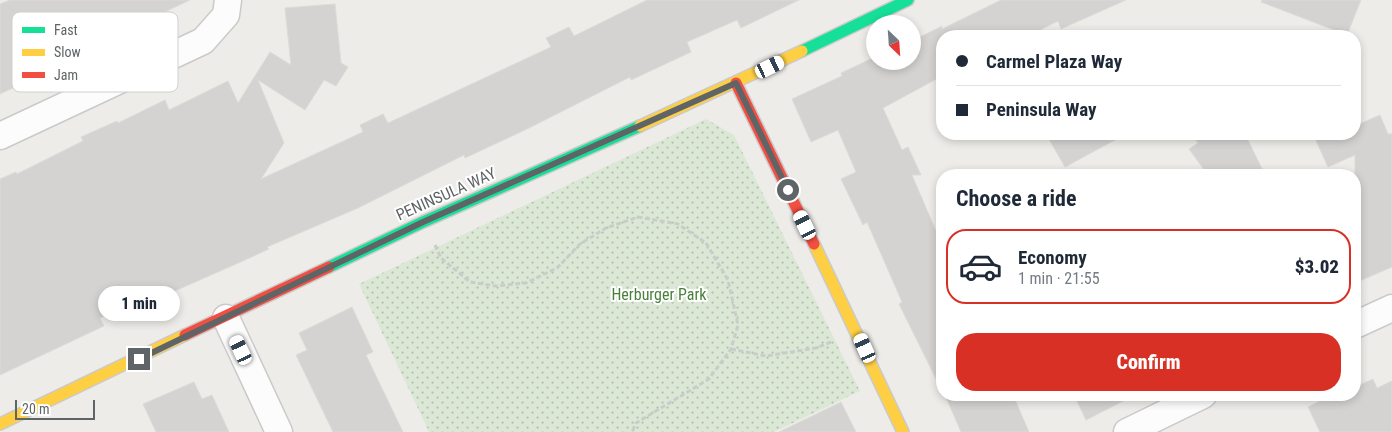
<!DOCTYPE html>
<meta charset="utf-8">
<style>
:root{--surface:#fff;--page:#f2f2f3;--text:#1f2937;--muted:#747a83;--line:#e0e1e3;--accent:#d93025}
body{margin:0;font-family:"Roboto Condensed",sans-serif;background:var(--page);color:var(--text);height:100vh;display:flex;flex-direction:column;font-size:19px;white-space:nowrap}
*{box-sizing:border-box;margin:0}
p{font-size:16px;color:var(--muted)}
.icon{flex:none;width:28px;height:28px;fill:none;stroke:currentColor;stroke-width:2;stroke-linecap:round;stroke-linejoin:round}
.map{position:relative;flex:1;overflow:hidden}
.panel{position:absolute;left:936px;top:169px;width:425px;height:232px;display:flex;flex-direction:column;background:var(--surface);border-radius:20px;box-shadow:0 2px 8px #0003}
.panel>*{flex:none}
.hud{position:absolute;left:936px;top:30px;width:425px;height:110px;border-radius:20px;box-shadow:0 2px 8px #0003;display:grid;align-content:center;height:110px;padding:0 20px;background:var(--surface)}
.needle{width:32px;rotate:155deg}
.controls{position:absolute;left:866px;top:15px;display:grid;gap:10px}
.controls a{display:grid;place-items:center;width:55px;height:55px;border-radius:50%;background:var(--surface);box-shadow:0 2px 8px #0003;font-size:25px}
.scale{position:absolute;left:15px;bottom:12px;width:80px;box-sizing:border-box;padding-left:5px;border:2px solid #5f6467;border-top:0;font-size:14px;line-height:18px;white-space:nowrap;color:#5f6467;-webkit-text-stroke:4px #fff;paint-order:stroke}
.end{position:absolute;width:22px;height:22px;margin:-11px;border:6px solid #5f6467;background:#fff;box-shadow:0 0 0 2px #fff}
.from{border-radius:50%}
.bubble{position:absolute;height:35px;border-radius:18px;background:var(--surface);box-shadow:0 2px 8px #0003;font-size:16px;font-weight:800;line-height:35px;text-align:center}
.car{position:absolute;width:15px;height:30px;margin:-15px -8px;border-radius:6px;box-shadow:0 0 4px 1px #0007;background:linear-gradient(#fff 24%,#345 0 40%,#fff 0 76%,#345 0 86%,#fff 0)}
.hud b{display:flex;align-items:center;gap:18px;height:48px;font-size:19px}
.hud b+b{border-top:1px solid var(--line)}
.hud i{width:12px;height:12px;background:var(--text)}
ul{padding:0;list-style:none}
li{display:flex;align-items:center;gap:15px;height:75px;margin:0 10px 8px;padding:0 10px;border:2px solid transparent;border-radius:20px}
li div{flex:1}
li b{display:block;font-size:19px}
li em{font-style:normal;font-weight:800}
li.selected{border-color:var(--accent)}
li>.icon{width:45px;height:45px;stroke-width:1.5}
h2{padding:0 20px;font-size:22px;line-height:60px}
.primary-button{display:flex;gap:10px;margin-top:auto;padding:10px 20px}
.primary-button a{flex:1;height:58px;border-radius:20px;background:var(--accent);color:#fff;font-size:20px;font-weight:800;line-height:58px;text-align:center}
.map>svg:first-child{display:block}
.park{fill:url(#park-dots)}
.building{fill:#d5d3d2;stroke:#dddbd8}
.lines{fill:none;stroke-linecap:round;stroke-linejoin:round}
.street-casing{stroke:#cacaca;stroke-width:29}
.fast-casing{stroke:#cacaca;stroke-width:14}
.slow-casing{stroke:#cacaca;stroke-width:14}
.jam-casing{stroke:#cacaca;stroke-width:14}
.path{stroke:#c9cdca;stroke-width:3;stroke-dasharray:5 2.5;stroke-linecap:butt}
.street{stroke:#fcfcfc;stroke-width:26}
.fast{stroke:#16e098;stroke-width:11}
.slow{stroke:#ffcf43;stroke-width:11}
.jam{stroke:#f24e42;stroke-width:11}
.route{stroke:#5f6467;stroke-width:6}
.labels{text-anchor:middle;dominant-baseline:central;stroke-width:4;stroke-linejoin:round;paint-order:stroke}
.street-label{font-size:16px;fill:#5f6467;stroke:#fff}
.park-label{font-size:16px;fill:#49813b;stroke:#fff}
.key{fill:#fff;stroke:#cfd0d1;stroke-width:1}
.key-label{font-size:14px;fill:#5f6467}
</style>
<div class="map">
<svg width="1392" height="432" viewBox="0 0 1392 432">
<defs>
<pattern id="park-dots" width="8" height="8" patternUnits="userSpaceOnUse" patternTransform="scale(1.25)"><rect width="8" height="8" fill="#dce8d6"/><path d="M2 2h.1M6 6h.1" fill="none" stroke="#b6c0b1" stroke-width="1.8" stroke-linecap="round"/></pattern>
</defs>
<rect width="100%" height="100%" fill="#eeece9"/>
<path class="park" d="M706,119L734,135L860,391L774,432H429L359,284Z"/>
<path class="building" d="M10,0H190L133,27L135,32L0,94V4Z
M647,0H799L741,28L737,20L687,42L691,52L631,80L630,77L525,130L465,158L464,155L358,208L267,247L269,249L245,260L168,294L166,290L100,318L104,326L0,375V179L16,172L17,174L83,141L81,137L117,121L118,123L165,100L169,110L228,81L238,103L270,52L291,65L285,8L335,4L341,63L348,67L336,86L324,80L305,110L258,80L284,143L261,179L363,132L360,125L383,114L388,123L551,47L546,38L569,27L574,36Z
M1001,0H1126L1061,29L1058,21L1028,36H942V76L883,108L902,150L908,147L921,175H912L942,245V391L899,304L902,302L867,222L863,225L841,179L856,172L838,130L811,142L792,99L842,76L841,73L875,57V61H912V41L942,26V29Z
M1262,0H1361L1347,35L1261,2Z
M1380,115L1388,134H1392V267L1355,283V155L1328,167L1313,134H1355V126Z
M1046,134H1126L1065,167Z
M1191,134H1245L1265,175H1208L1189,149L1198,143Z
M352,307L373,352L366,355L403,432H333L296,355L307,350L299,333Z
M1373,379L1377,388L1392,381V432H1320L1308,407L1332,395L1333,398L1339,395H1355V387Z
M194,382L202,399L212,395L229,432H156L143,404Z
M945,395H1013L1029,432H961Z
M1074,395H1135L1086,420Z
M841,402L856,432H779Z"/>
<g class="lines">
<g class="street-casing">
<path id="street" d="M0,136L203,41L226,15L228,0
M226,318L279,432
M1355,325L1392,308
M1127,432L1203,395"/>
</g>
<g class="fast-casing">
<path id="fast" d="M802,51L908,0
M329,267L423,222L640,126"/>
</g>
<g class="slow-casing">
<path id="slow" d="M640,126L802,51
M814,244L903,432
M0,424L185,335"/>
</g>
<g class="jam-casing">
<path id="jam" d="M736,83L814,244
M185,335L329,267"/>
</g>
<path class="path" d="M435,245L441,258L470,282L496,286L526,283L557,268L580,244L606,228L638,217L678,224L706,243L728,280L738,325L731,349L709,379L636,423L632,432
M731,349L766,356L816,348L831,342"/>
<use href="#street" class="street"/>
<use href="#fast" class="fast"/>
<use href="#slow" class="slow"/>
<use href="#jam" class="jam"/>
</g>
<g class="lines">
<path class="route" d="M139,359L423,222L736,83L788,190"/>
</g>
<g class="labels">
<g class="street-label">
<text transform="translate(446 194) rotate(-24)">PENINSULA WAY</text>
</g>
<g class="park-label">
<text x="659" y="294">Herburger Park</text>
</g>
</g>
<rect x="12" y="12" width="166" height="80" rx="8" class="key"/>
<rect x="22" y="27" width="23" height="6" fill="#16e098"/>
<rect x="22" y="49" width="23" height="7" fill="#ffcf43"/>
<rect x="22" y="72" width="23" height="6" fill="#f24e42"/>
<g class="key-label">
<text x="54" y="35">Fast</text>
<text x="54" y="57">Slow</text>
<text x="54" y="80">Jam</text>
</g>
</svg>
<div class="controls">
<a><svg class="needle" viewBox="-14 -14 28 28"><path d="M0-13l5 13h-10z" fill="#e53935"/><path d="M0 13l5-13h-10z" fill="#747a83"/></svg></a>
</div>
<div class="scale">20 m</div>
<i class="end from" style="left:788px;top:190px"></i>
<i class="end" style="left:139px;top:359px"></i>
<div class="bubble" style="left:98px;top:286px;width:82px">1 min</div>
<i class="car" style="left:770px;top:67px;rotate:64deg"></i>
<i class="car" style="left:805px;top:225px;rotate:334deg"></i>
<i class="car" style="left:865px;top:348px;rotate:336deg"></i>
<i class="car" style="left:241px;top:350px;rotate:335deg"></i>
<div class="hud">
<b><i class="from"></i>Carmel Plaza Way</b>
<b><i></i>Peninsula Way</b>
</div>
<section class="panel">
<h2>Choose a ride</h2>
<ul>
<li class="selected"><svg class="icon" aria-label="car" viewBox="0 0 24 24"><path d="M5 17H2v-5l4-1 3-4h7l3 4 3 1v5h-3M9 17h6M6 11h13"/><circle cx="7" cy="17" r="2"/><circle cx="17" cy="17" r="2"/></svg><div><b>Economy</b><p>1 min · 21:55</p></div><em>$3.02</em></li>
</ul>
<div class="primary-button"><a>Confirm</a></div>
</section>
</div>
